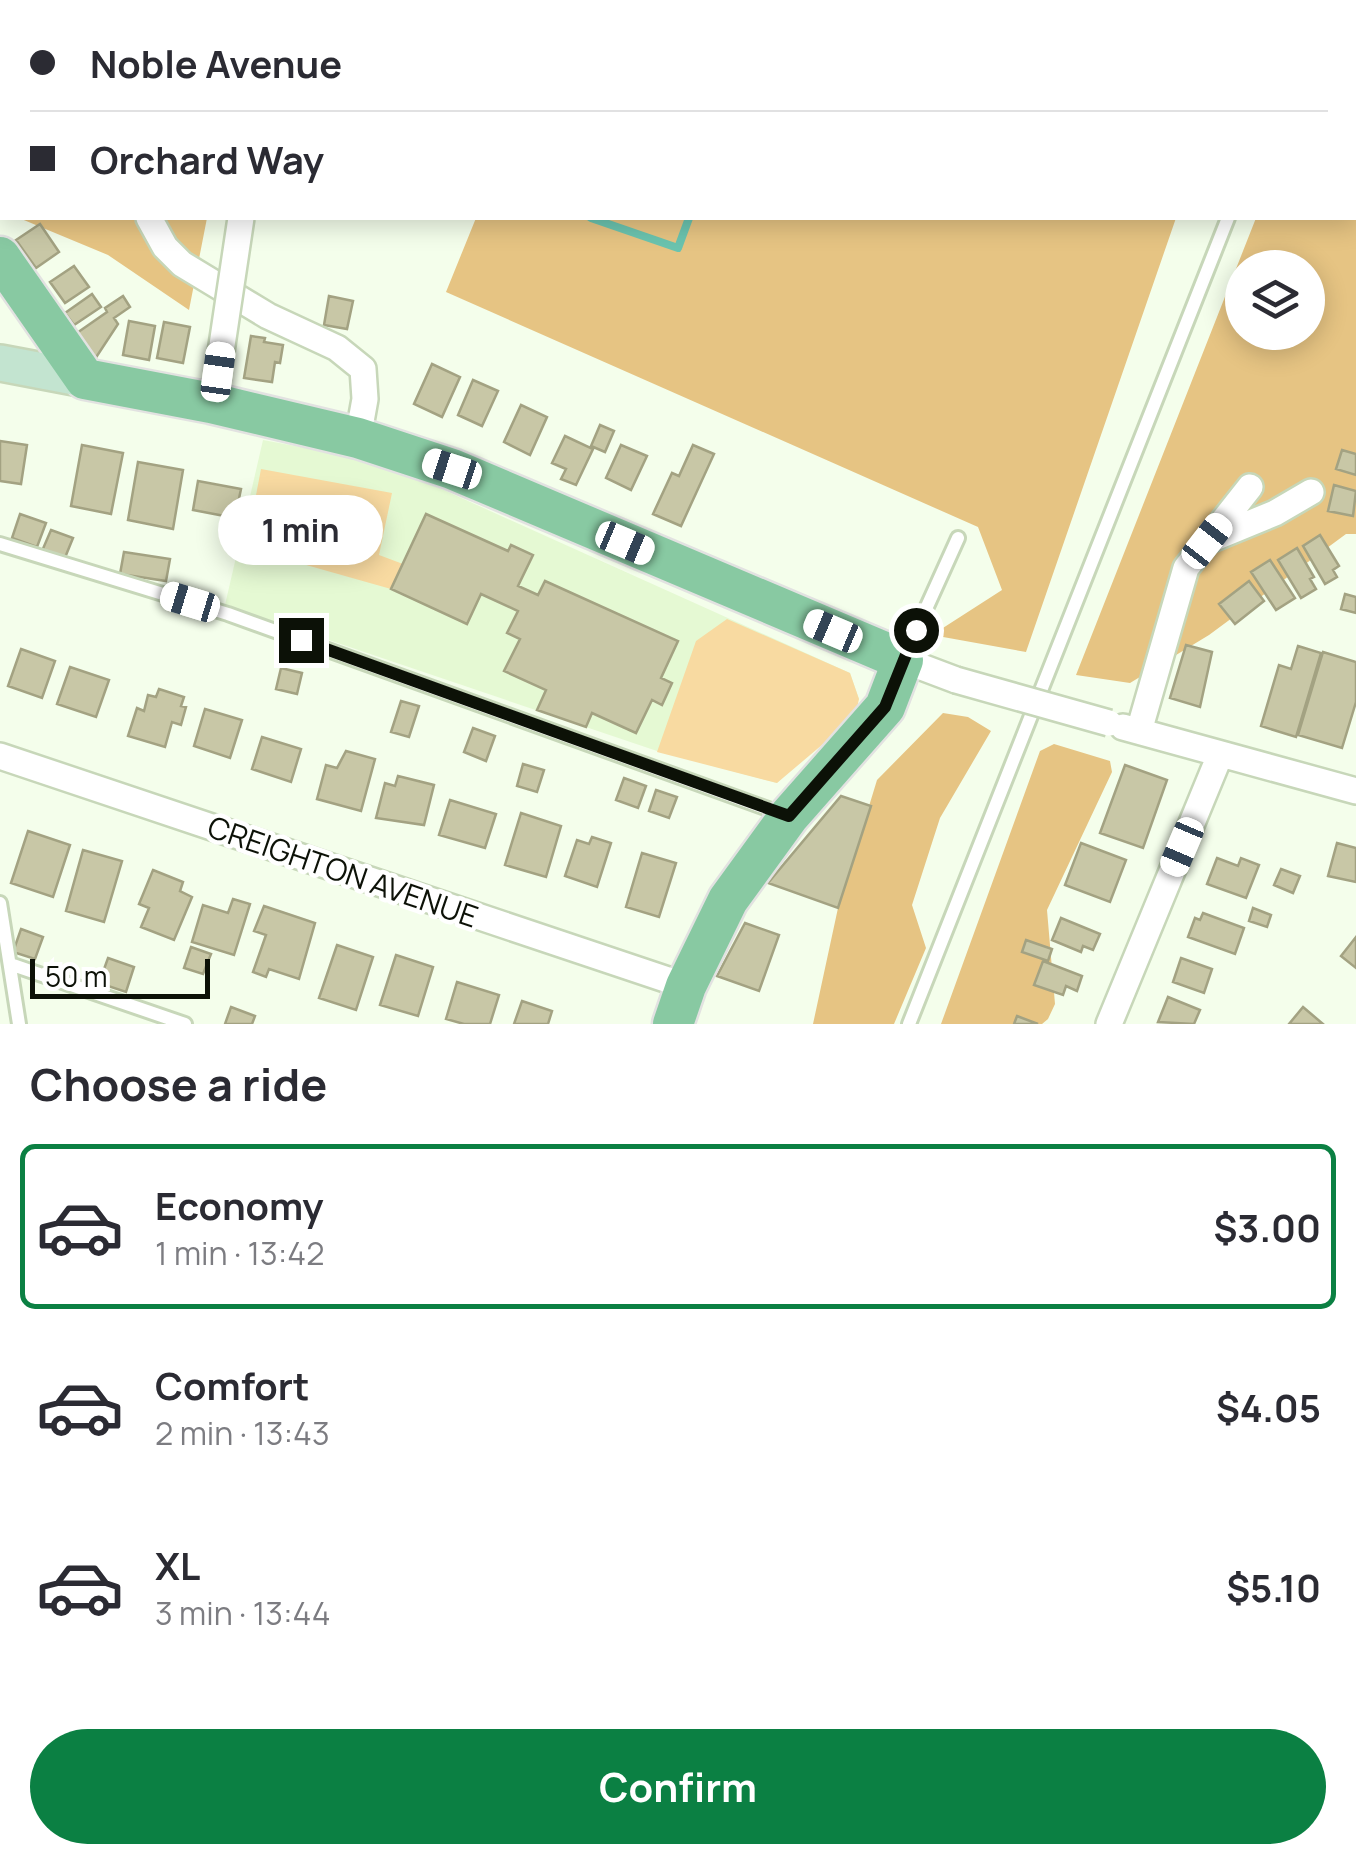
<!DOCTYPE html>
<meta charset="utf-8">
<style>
:root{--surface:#fff;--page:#f7f7f7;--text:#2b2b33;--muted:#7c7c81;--line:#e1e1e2;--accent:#0b8043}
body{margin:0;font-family:Manrope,sans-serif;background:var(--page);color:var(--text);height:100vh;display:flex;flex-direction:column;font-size:38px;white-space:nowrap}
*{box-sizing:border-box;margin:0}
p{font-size:32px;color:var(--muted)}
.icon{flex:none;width:55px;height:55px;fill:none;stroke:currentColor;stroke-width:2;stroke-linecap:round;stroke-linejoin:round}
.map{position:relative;height:1024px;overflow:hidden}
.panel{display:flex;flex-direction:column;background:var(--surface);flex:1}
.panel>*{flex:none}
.banner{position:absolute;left:0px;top:0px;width:1358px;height:220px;box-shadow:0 5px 25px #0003;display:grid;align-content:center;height:220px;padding:0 30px;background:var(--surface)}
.fabs{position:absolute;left:1225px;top:250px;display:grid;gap:20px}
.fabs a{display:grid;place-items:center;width:100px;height:100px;border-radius:50%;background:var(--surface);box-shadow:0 5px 25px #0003;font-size:50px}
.scale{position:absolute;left:30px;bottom:25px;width:180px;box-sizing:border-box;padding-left:10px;border:5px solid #0c1107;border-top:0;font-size:28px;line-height:35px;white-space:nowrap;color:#0c1107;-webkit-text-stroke:8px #fff;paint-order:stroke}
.end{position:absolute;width:45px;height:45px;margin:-22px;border:12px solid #0c1107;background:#fff;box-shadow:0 0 0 5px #fff}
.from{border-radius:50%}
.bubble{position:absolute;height:70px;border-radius:35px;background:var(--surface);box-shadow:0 5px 25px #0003;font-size:32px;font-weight:700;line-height:70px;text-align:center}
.car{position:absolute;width:30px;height:60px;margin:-30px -15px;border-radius:12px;box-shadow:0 0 8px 2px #0007;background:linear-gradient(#fff 24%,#345 0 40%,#fff 0 76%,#345 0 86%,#fff 0)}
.banner b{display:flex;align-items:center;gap:35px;height:95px;font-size:38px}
.banner b+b{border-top:2px solid var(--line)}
.banner i{width:25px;height:25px;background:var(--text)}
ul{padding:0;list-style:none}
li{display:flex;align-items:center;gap:30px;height:165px;margin:0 20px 15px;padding:0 10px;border:5px solid transparent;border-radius:15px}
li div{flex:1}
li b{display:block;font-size:38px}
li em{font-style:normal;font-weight:700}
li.selected{border-color:var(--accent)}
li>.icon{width:90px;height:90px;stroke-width:1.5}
h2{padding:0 30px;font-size:45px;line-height:120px}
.cta{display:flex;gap:20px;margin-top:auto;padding:20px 30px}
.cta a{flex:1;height:115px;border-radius:60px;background:var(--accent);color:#fff;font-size:40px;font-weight:700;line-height:115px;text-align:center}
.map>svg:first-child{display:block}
.built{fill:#e5f9d3}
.green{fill:#f8daa1}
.forest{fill:#e6c483;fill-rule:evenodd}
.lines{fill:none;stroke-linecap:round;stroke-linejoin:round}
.stream{stroke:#6bc4af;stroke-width:8}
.building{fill:#c8c7a6;stroke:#a3a282;stroke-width:2.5}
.lane-casing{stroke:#c7d7b9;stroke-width:18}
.street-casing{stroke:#c7d7b9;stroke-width:30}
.secondary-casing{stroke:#c7d7b9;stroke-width:40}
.primary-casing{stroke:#e2e2e1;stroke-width:45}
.lane{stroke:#fff;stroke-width:12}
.street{stroke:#fff;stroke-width:25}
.secondary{stroke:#c3e4d0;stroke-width:35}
.primary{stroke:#88c9a2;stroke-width:40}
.street-bridge-casing{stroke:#c7d7b9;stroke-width:30;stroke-linecap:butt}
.street-bridge{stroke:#fff;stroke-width:25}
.route{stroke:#0c1107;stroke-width:12}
.labels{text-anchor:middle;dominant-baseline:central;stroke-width:9;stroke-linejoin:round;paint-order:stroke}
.street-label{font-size:30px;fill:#0c1107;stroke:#fff}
</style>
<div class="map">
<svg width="1356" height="1024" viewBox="0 0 1356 1024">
<rect width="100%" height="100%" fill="#f4feeb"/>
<path class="built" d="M263,440L354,457L417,478L850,673L859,699L777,783L657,751L225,605Z"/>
<path class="green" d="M261,469L392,493L379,555L403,564L391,589L246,548Z
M727,619L850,673L859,699L855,717L777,783L657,752L696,641Z"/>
<path class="forest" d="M0,0H250L2,2L0,221Z
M1343,0H1356V534H1346L1209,635L1130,683L1076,675L1256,218H1355V2H1342ZM1242,268H1308V332H1242Z
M19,218H207L189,310L108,255Z
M476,218H1176L1026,652L932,635L1002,590L978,527L446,292Z
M943,713L968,717L991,731L940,818L912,905L926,948L894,1024H813L838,908L877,780Z
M1054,744L1110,761L1112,772L1047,910L1055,1004L1048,1019L1042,1024H941L1040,751Z"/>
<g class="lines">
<path class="stream" d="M1355,123L1356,122
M591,218L678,248L689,218"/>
</g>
<path class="building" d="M40,224L59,252L36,268L16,240Z
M74,266L89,287L65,303L50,282Z
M92,294L101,307L74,325L65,313Z
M123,296L130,307L114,318L118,324L93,362L74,335L107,312L105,308Z
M329,296L353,301L347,329L324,325Z
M129,321L155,326L149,360L123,355Z
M164,322L190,327L183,363L157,358Z
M251,336L265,338L264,342L283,345L280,363L275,362L272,382L244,378Z
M432,364L460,377L442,417L414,404Z
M473,380L498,391L482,426L458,415Z
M521,405L547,417L530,455L504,442Z
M600,425L614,431L605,452L591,446Z
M565,436L593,449L576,485L561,479L566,469L552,463Z
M0,441L27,445L21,484L0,481Z
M82,445L123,453L111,514L71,506Z
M621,445L647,456L631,490L606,478Z
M693,445L714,454L681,526L653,514L672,473L679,476Z
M1342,450L1356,454V475L1336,469Z
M138,462L183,470L173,529L128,520Z
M198,481L241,489L235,518L193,510Z
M1334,485L1356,491L1353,516L1328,511Z
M20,514L46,523L37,547L12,538Z
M426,514L508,551L511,545L533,555L518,586L538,595L545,581L678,641L661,678L672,683L662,705L652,700L636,733L592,713L586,727L537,710L546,690L504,671L520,639L507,633L518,611L481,594L467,624L391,589Z
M51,530L73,538L64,560L42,551Z
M1320,535L1339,566L1333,570L1337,577L1325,584L1303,546Z
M1297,548L1314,577L1310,579L1316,589L1301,598L1278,560Z
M124,552L170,559L166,581L120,574Z
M1270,560L1295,598L1276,610L1251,572Z
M1249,581L1264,601L1235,624L1219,604Z
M1345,594L1356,597V613L1341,609Z
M1186,645L1212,652L1200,707L1170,698Z
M1298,646L1321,653L1296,737L1261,726L1279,665L1291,669Z
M21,649L55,661L42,698L8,686Z
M1323,652L1356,662V702L1342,748L1298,735Z
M70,667L109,680L96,717L57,704Z
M281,668L302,673L297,694L276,689Z
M159,689L184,697L181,706L186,707L181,725L172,722L165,747L128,736L137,708L144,711L148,695L156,697Z
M401,701L419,706L409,737L391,732Z
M205,709L242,720L230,758L194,746Z
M473,728L495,736L486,761L464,752Z
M262,737L301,749L291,782L252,769Z
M346,751L375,759L361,811L317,799L326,765L337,768Z
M523,764L544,770L537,792L517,786Z
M1125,765L1167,780L1143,848L1100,833Z
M398,776L434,785L424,825L376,818L385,783L395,786Z
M624,778L646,786L638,808L616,800Z
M656,790L677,797L669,818L649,811Z
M841,796L871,806L838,908L768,883Z
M450,800L496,814L485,848L439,835Z
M521,813L561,826L546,877L505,865Z
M28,831L70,845L53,897L11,883Z
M592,837L611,843L597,887L565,876L577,840L589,844Z
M1081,843L1126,860L1110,902L1065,885Z
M1337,843L1356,848V882L1328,876Z
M83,850L122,861L104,922L66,911Z
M642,853L676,863L659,917L626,907Z
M1217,858L1238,866L1241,858L1259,865L1246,898L1207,884Z
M1281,869L1300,876L1293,893L1274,885Z
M153,870L183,882L180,891L192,897L174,940L141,927L149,908L139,904Z
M233,899L250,904L234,955L192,942L203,905L228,913Z
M264,906L315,923L299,979L269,969L266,977L253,972L266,935L254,931Z
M1253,908L1271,915L1267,927L1249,921Z
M1203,913L1244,928L1235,954L1188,937L1195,918L1200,920Z
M1061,918L1100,934L1093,950L1083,946L1081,952L1052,940Z
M745,923L779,935L759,991L717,976Z
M21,929L43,937L35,959L13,952Z
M1356,937V968L1341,956Z
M1026,940L1052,949L1048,961L1022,952Z
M337,945L373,957L356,1010L319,998Z
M191,947L211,954L203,974L184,968Z
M396,955L433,967L418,1016L380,1005Z
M108,958L134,967L126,992L99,983Z
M1181,958L1212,969L1204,993L1173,982Z
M1043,961L1082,976L1077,991L1066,986L1063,995L1034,985Z
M457,982L499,995L490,1024H464L446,1019Z
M1168,997L1200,1010L1194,1024L1158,1022Z
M522,1001L552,1011L548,1024H514Z
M231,1007L255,1016L252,1024H225Z
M1303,1007L1323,1024H1289Z
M1017,1016L1038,1024H1014Z"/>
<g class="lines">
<g class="lane-casing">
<path id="lane" d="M1312,2V0
M0,544L228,614L782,814
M906,653L958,538
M0,903L19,1024
M10,964L185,1024
M909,1024L1228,218"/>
</g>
<g class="street-casing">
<path id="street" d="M24,0L26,2
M273,2V0
M149,218L165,247L182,264L268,316L337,348L363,369L365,399L358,438
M1212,539L1275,513L1311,492
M903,660L956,680
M1123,727L1356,791
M1139,731L1186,568L1250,487
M0,756L686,986
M1109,1024L1220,755"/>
</g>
<g class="secondary-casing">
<path id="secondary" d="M0,363L85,379"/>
</g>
<g class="primary-casing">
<path id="primary" d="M0,257L85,379L211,403L358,438L452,469L903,660L885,707L789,816L728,900L686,986L673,1024"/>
</g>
<use href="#lane" class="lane"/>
<use href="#street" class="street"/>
<use href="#secondary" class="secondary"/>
<use href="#primary" class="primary"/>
<g class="street-bridge-casing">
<path id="street-bridge" d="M218,372L241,218
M956,680L1109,723"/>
</g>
<use href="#street-bridge" class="street-bridge"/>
</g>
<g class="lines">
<path class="route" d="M301,640L789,816L885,707L916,630"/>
</g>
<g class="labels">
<g class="street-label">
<text transform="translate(343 871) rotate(19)">CREIGHTON AVENUE</text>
</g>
</g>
</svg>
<div class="fabs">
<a><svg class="icon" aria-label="layers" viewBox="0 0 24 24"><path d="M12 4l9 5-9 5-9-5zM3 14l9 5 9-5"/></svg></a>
</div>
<div class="scale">50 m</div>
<i class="end from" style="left:916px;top:630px"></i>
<i class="end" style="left:301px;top:640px"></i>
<div class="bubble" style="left:218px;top:495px;width:165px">1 min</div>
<i class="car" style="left:218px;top:372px;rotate:8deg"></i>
<i class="car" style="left:452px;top:469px;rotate:288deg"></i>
<i class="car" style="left:1207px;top:541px;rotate:38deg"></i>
<i class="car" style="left:625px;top:543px;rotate:113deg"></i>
<i class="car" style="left:190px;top:602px;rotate:287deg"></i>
<i class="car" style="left:833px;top:631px;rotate:293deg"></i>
<i class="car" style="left:1182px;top:847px;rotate:203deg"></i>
<div class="banner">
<b><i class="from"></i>Noble Avenue</b>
<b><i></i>Orchard Way</b>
</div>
</div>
<section class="panel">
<h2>Choose a ride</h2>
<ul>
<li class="selected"><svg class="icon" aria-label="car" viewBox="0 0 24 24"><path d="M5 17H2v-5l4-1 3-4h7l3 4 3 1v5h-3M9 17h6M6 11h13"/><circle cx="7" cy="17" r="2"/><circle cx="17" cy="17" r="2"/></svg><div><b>Economy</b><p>1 min · 13:42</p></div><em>$3.00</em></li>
<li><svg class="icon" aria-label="car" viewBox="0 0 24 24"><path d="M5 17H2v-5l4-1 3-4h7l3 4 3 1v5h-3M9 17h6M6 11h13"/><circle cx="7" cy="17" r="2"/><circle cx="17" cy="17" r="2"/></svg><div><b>Comfort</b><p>2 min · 13:43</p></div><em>$4.05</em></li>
<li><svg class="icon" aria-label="car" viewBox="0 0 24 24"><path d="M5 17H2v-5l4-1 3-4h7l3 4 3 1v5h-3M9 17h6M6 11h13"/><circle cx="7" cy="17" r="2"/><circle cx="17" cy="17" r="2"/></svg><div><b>XL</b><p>3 min · 13:44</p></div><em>$5.10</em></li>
</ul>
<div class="cta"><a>Confirm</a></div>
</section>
